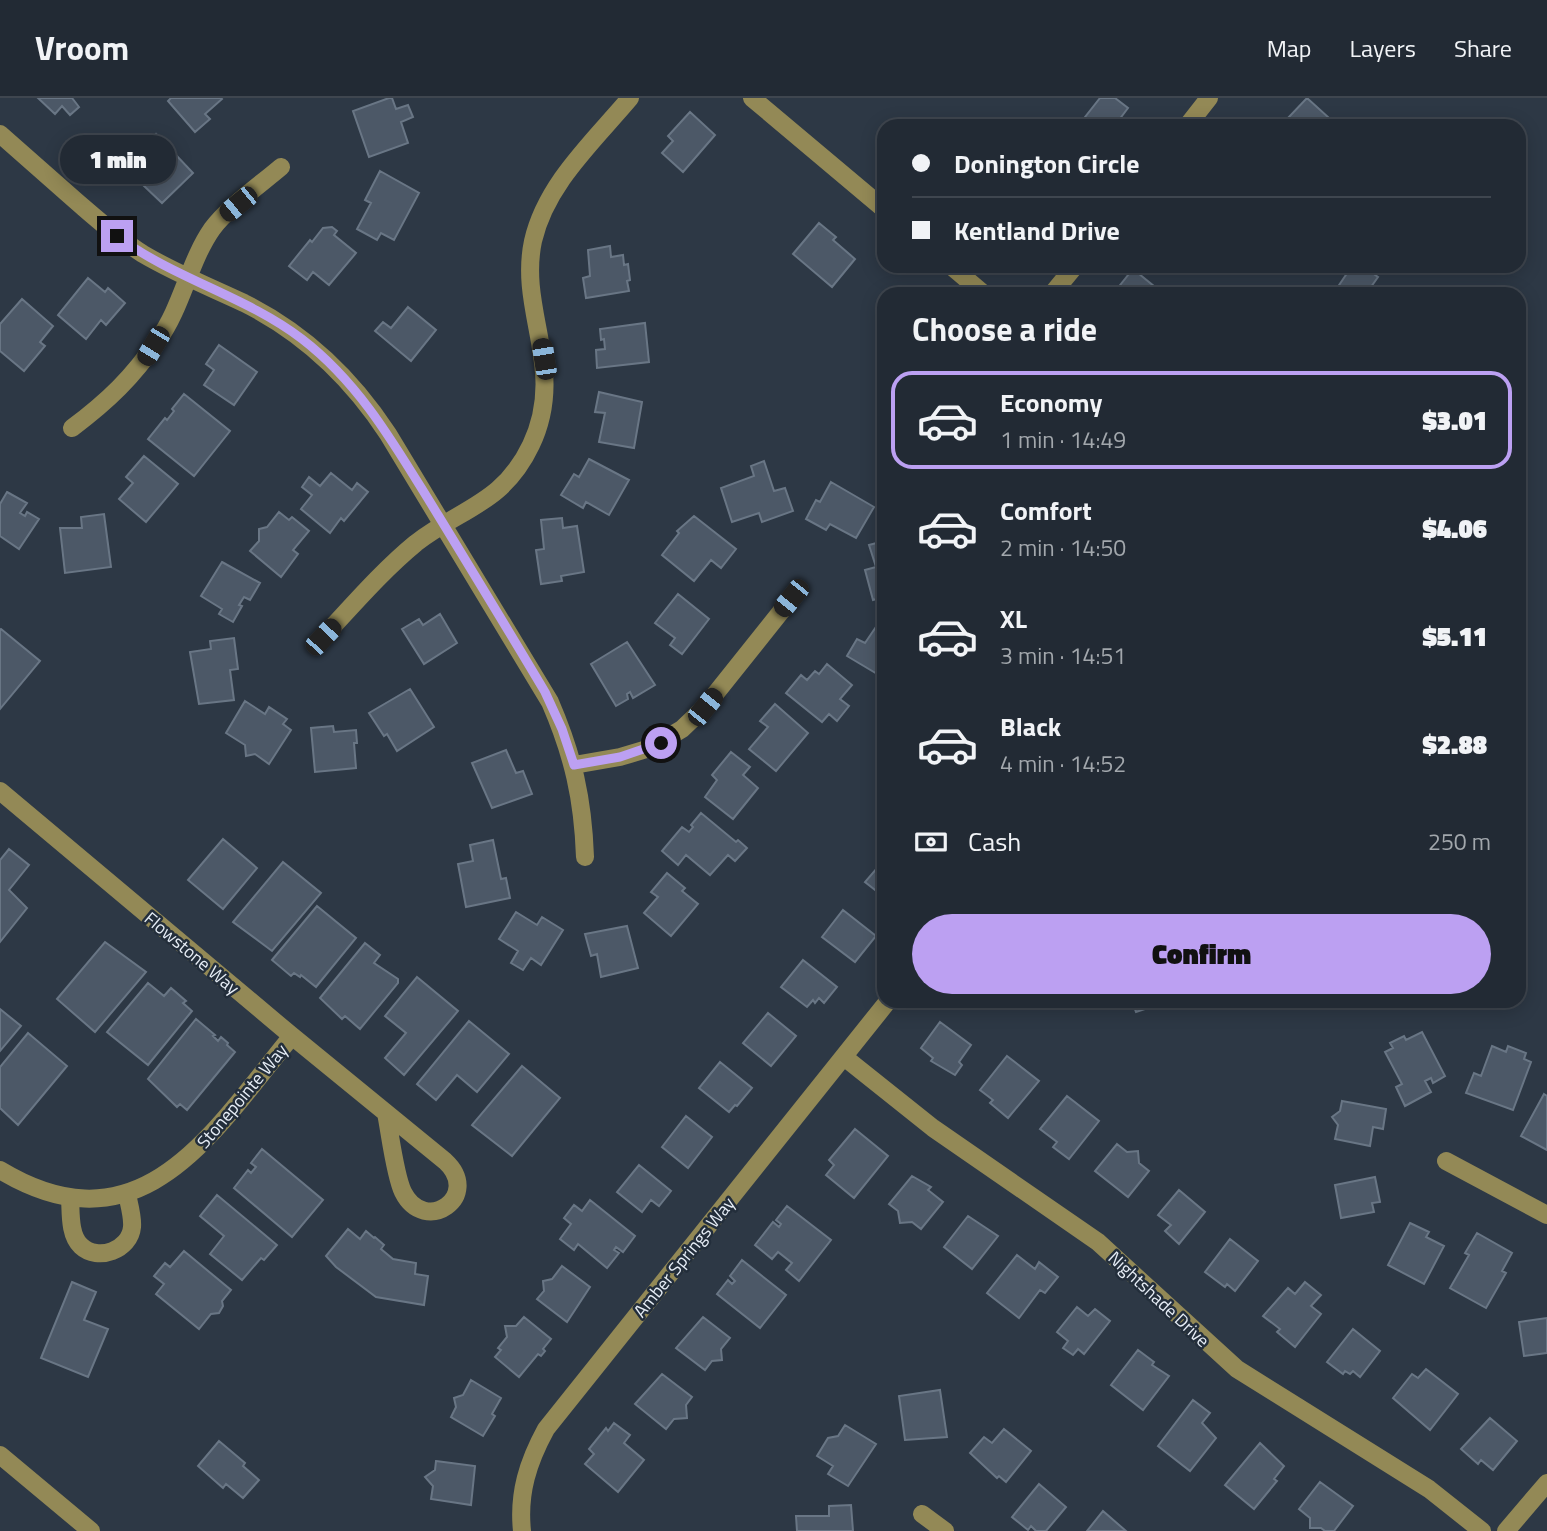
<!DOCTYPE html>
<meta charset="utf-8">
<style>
:root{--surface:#222a34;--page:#2a323c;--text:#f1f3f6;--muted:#a2a7ac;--line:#3f464f;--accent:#bca0f2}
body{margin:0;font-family:"Titillium Web",sans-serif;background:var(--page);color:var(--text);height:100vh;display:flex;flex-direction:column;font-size:26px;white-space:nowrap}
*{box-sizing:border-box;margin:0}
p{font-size:23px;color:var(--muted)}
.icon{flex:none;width:38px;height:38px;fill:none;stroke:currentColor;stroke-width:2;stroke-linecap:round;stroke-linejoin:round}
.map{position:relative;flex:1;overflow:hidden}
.side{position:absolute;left:877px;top:189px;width:649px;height:721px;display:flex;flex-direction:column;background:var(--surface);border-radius:21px;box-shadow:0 4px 18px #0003,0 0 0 2px var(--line)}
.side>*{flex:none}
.banner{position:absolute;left:877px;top:21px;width:649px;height:154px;border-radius:21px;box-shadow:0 4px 18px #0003,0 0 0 2px var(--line);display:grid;align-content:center;height:154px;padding:0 35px;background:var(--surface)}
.end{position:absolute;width:32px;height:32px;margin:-16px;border:9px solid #bca0f2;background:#111;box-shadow:0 0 0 4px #111}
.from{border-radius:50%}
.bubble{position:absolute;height:49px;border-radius:24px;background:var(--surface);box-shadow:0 4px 18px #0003,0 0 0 2px var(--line);font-size:23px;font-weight:800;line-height:49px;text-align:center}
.car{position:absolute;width:21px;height:42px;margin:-21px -10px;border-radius:9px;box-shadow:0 0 5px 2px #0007;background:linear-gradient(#222 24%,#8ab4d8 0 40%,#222 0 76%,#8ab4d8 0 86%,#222 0)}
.banner b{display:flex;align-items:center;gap:24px;height:66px;font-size:26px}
.banner b+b{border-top:2px solid var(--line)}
.banner i{width:18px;height:18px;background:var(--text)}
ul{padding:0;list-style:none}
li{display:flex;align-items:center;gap:21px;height:98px;margin:0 14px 10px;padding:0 21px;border:4px solid transparent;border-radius:21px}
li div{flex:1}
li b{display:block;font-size:26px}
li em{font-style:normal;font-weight:800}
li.current{border-color:var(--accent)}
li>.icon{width:63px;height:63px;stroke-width:1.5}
h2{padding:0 35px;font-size:32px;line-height:84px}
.pay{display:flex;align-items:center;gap:18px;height:77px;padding:0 35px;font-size:26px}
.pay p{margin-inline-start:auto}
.button{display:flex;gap:14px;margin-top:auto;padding:14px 35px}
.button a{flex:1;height:80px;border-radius:42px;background:var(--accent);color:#111;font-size:28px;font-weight:800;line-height:80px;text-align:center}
header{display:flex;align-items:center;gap:42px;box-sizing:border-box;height:98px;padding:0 35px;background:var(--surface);border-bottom:2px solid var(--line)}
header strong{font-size:33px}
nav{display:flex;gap:38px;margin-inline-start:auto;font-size:24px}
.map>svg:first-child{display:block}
.building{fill:#4c5867;stroke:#697685;stroke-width:2}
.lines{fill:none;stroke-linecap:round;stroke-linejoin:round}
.minor{stroke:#938956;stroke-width:18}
.route{stroke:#bca0f2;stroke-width:9}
.labels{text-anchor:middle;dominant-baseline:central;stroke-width:5;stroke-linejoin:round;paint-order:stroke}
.street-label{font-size:18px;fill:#e6edf6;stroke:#232e3b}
</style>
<header>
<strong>Vroom</strong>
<nav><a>Map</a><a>Layers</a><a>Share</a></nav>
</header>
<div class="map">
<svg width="1547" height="1433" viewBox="0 0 1547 1433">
<rect width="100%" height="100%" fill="#2d3845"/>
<path class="building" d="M38,0H72L79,9L70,17L62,8L55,16Z
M171,0H221L222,1L205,16L210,21L195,34L168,3Z
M389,0H392L396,11L408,7L413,19L401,24L408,45L369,59L353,13Z
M1100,0H1115L1128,10L1119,22L1124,28H1078Z
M1307,0L1328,19L1320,28H1283L1289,22L1287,21Z
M690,14L715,37L683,74L662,55L673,43L668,38Z
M156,36L193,75L162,105L123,68Z
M380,73L419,95L394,142L381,135L377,142L357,131L371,105L365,102Z
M819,125L836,139L833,142L855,161L832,189L793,156Z
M332,129L337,133L334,137L356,155L329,187L313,174L307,182L289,168L310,142L312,144L323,130Z
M610,148L611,159L623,157L624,167L628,166L630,182L627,183L629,193L586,200L583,180L590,178L588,152Z
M1352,168H1362L1378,179L1366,196H1333Z
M1133,171L1155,189L1149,196H1113Z
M88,180L105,194L108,190L125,205L106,227L101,222L86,241L58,217Z
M22,201L53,228L40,244L45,248L24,273L0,253V226Z
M408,209L436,232L411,263L375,233L383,224L391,230Z
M645,225L649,264L597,270L596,252L605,251L604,241L601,242L600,231Z
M219,247L257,274L234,307L204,287L214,272L206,266Z
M599,294L642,304L634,350L599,344L605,315L595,314Z
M184,296L230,333L194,378L148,341L165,320L167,322L174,313L172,311Z
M144,358L178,386L146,424L119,401L133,385L126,379Z
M589,361L629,382L609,417L586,404L583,410L561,397L574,376L579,379Z
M764,363L774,393L785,390L793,413L762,424L759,415L732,424L721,390L754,378L751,368Z
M331,375L352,392L357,385L368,394L344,423L341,420L330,435L301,411L312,397L302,389L309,379L320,388Z
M831,384L874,409L856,440L830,426L826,432L806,421L816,402L820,404Z
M7,394L27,405L20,415L25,418L27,414L39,421L19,451L0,438V406Z
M279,414L289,422L292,419L309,433L293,452L298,456L281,479L250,453L259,443V431L267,429Z
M104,416L111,469L65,475L60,430H82L81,419Z
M694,418L736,451L721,470L711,462L694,483L662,457L679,435L677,433Z
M562,420L563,430L577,428L584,474L561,478L562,483L541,486L536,452L544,451L541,422Z
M884,443V499L873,502L865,472L876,469L869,447Z
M222,464L260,485L250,502L244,499L239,507L242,508L233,524L219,516L222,511L201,498Z
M678,496L709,521L682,556L670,547L675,540L655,525Z
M440,516L457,545L424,566L402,531L419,521L423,527Z
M880,523L884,525V580L847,558L857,541L865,545Z
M1,531L40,563L0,611V532Z
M234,540L238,571L230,572L234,602L199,606L190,554L211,551L210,543Z
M627,544L655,587L633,600L630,594L627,596L628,601L616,608L591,566Z
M827,566L852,587L840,601L849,608L837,623L829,616L822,624L786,595L801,577L807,582L815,573L819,576Z
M410,591L434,629L397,653L387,636L384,638L369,615Z
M245,603L265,616L269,609L287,621L283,626L291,632L269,666L255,656L246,658L245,647L226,635Z
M775,606L808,635L776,673L749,651L768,629L760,623Z
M333,628L334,634L356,632L357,645H354L356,670L315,674L311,630Z
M506,652L516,675L523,673L532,696L492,710L472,665Z
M731,654L750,669L743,677L758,690L733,721L705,699L717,682L712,677Z
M701,715L736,744L738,742L747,750L735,763L728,757L710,777L686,757L678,767L662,753L682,729L689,734L693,729L691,727Z
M223,741L257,770L223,811L188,782Z
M493,742L501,781L506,780L510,800L466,809L458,766L473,763L470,747Z
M9,751L29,767L9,792L27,810L0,844V762Z
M884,762V799L865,784Z
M283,764L321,795L272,853L233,824Z
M667,775L685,790L682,793L698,806L671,838L644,815L658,799L651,794Z
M317,808L356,840L316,889L301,877L300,879L294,875L291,878L272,862Z
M843,812L876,838L855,864L822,839Z
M516,814L537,827L542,819L563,832L541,867L531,860L523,872L511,865L518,853L499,841Z
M627,828L638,870L601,879L597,856L591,858L585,836Z
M105,844L146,874L95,934L57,901Z
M365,845L380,857L374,865L398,881V885L360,931L345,918L342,921L320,900Z
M803,862L837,889L824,905L819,900L815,905L813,902L807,909L781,889Z
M417,879L458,913L404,977L385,960L406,935L385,918Z
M148,885L164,898L171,890L186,903L183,905L192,913L148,967L107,934Z
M1132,903H1169L1136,914Z
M0,911L21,928L0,953Z
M768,915L796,938L771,968L743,945Z
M196,921L215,937L213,938L218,943L221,939L228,945L227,947L235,954L187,1012L180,1006L177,1009L148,981Z
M469,923L509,956L477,994L457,977L436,1002L417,986Z
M940,924L971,947L959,964L962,967L955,977L931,963L933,960L921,950Z
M1422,934L1445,978L1433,985L1431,980L1425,983L1431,994L1405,1008L1396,989L1402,986L1385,954L1393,950L1390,945L1404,938L1406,942Z
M28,935L67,968L18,1027L0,1010V969Z
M1492,948L1506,954L1508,948L1526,955L1524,961L1531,964L1513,1012L1466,995L1474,975L1481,978Z
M1007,958L1039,983L1008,1020L990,1005L993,1002L980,992Z
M720,964L752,990L737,1008L735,1007L729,1014L699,990Z
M522,968L560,1000L512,1058L472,1027Z
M1544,996L1547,998V1052L1521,1038Z
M1067,998L1099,1023L1069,1061L1053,1049L1057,1044L1040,1031Z
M1342,1003L1386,1011L1383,1031L1373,1029L1370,1048L1335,1041L1338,1027L1332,1019L1340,1013Z
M686,1018L712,1039L688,1070L662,1049Z
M855,1031L888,1058L854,1100L826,1077L834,1067L829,1062Z
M1117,1046L1127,1054L1138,1053L1139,1065L1149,1073L1128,1099L1095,1073Z
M262,1051L323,1102L292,1139L234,1090L248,1072L251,1075L256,1069L251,1065Z
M639,1067L671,1093L659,1108L651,1102L642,1114L617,1094Z
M912,1078L931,1089L928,1092L943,1104L921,1131L912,1124L900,1125L898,1113L889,1106Z
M1375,1079L1380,1104L1372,1105L1374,1114L1341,1120L1335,1087Z
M1179,1092L1205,1114L1179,1146L1165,1133L1171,1127L1158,1117Z
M217,1097L277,1147L264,1162L261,1160L242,1182L210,1156L224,1138L200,1118Z
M590,1102L635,1138L623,1154L616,1149L614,1152L619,1155L607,1170L578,1146L574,1152L560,1141L571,1126L564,1120L574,1107L582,1113Z
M787,1108L831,1142L799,1183L786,1172L792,1165L778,1154L772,1161L755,1147L773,1124L779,1129L781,1126L776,1122Z
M968,1118L998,1138L972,1171L944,1149Z
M1410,1125L1429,1134L1426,1139L1444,1148L1424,1186L1388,1167Z
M348,1131L360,1141L366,1133L374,1140L375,1139L384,1147L381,1151L393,1161L416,1165L415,1176L428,1178L424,1207L376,1199L336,1169L326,1158Z
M1477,1135L1512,1155L1502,1173L1506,1175L1486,1210L1450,1190L1469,1157L1465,1155Z
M1230,1141L1258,1163L1235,1193L1227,1186L1225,1189L1205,1174Z
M184,1153L231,1192L222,1203L223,1208L219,1215L211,1216L199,1231L156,1196L164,1186L154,1178L165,1165L170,1169Z
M1017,1157L1035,1171L1039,1164L1058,1179L1045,1195L1040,1192L1019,1220L987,1195Z
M742,1162L786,1197L760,1230L717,1196L728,1182L732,1186L735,1183L730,1178Z
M562,1168L590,1189L567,1224L537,1201L544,1193L543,1183L552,1181Z
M72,1184L96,1194L84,1222L108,1231L88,1279L41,1260Z
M1305,1184L1321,1197L1311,1208L1321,1216L1295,1249L1277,1234L1280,1231L1263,1218L1288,1190L1295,1196Z
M1077,1209L1088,1218L1095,1211L1110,1223L1084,1256L1078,1251L1073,1257L1063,1250L1068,1243L1057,1234Z
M524,1219L551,1241L543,1251L545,1253L541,1258L538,1256L519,1279L495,1259L501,1252L498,1250L507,1239L505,1228H516Z
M703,1219L730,1240L721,1251L722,1262L712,1263L705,1272L676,1250Z
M1547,1220V1255L1524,1258L1519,1224Z
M1353,1231L1380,1253L1360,1279L1353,1273L1350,1276L1345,1273L1343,1276L1327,1264Z
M1138,1252L1154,1264L1152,1267L1169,1278L1143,1312L1111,1287Z
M1426,1271L1458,1296L1430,1332L1393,1300L1412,1276L1418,1280Z
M662,1276L692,1299L686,1307L687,1320L674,1321L666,1331L635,1306Z
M471,1282L501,1300L492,1316L495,1318L483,1338L451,1319L456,1309L454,1300L463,1297Z
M940,1292L947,1339L905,1342L899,1298Z
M1193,1302L1210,1315L1202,1325L1216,1340L1190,1373L1158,1348Z
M1490,1320L1517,1343L1493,1372L1481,1362L1478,1366L1461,1351Z
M614,1325L630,1337L624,1345L644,1362L618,1394L585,1366L594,1356L589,1351L606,1330L608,1333Z
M845,1327L876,1346L848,1388L828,1376L833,1368L817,1358L828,1340L838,1338Z
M1004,1331L1031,1353L1006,1384L999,1378L997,1380L970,1355L984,1339L992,1345Z
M219,1343L245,1365L243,1368L259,1382L243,1400L226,1386L223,1390L198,1368Z
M1260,1345L1284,1368L1274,1381L1277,1383L1254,1411L1225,1387Z
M436,1363L475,1368L471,1407L431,1401L433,1388L425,1379L435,1372Z
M1320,1384L1353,1408L1334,1433H1325L1321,1430H1310V1420L1299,1411Z
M1039,1386L1066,1409L1046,1433H1036L1031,1428L1028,1432L1012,1419Z
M851,1407L853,1433H797L796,1418H829V1408Z
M1103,1413L1126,1433H1087Z"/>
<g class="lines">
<path class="minor" d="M752,0L884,111
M1187,28L1209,0
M0,36C25,58 51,81 76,103C98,122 119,141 143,156C175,175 210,189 244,205C304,235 352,281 388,336L550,604C573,657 583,701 585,759
M951,168L984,196
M1052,196L1075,168
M72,330C108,303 133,279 158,242C182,209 189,164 212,131C226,111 261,86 281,69
M323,539C353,507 382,473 416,445C461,410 503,406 531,347C567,271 518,214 533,143C546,86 593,44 630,0
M574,667L620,659L650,650L682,631L704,610L791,501
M0,693L292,938L445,1063C483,1098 425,1138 403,1094C395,1078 390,1035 386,1015
M844,959L933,1030L1098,1144L1237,1271L1429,1391L1482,1433
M1446,1063L1547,1117
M0,1072C141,1157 212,1035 292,938
M70,1100C71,1114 69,1137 81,1148C98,1164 130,1152 132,1129C133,1119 129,1106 127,1096
M0,1357L91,1433
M922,1416L945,1433
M522,1433C518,1395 528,1364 546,1331L888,903
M1506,1433L1547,1385"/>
</g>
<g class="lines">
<path class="route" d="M117,138C174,181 246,198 302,241C363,288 398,353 438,417C474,476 510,535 545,594L562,631L574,667L620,659L661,645"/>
</g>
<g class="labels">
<g class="street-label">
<text transform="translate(192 855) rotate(40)">Flowstone Way</text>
<text transform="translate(242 998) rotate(-50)">Stonepointe Way</text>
<text transform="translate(684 1159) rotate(-51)">Amber Springs Way</text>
<text transform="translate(1159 1201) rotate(43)">Nightshade Drive</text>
</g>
</g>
</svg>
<i class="end from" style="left:661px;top:645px"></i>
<i class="end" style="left:117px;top:138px"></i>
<div class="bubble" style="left:60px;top:37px;width:116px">1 min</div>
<i class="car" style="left:238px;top:106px;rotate:231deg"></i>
<i class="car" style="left:153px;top:248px;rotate:211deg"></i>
<i class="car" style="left:544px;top:261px;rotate:351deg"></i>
<i class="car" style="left:791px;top:500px;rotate:219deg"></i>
<i class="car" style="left:323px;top:539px;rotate:43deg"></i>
<i class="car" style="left:705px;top:609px;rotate:39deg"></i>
<div class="banner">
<b><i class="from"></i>Donington Circle</b>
<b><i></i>Kentland Drive</b>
</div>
<section class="side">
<h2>Choose a ride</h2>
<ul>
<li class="current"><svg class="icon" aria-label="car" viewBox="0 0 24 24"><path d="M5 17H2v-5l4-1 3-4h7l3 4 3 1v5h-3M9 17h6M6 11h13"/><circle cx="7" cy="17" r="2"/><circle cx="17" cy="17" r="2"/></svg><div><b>Economy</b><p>1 min · 14:49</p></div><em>$3.01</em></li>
<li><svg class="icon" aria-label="car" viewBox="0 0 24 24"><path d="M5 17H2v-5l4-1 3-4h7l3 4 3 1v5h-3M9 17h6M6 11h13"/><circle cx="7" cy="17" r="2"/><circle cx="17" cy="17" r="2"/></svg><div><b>Comfort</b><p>2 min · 14:50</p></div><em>$4.06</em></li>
<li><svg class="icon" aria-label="car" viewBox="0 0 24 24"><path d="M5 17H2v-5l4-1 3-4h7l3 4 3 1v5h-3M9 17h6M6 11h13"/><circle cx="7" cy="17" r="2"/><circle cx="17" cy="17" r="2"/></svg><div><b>XL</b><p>3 min · 14:51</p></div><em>$5.11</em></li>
<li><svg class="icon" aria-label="car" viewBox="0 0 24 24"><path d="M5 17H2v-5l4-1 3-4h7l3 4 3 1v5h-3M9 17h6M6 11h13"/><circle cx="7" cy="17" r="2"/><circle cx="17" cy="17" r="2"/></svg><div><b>Black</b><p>4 min · 14:52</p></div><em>$2.88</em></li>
</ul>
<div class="pay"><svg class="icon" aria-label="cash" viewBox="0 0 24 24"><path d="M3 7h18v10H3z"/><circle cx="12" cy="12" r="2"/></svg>Cash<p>250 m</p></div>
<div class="button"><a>Confirm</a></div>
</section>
</div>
